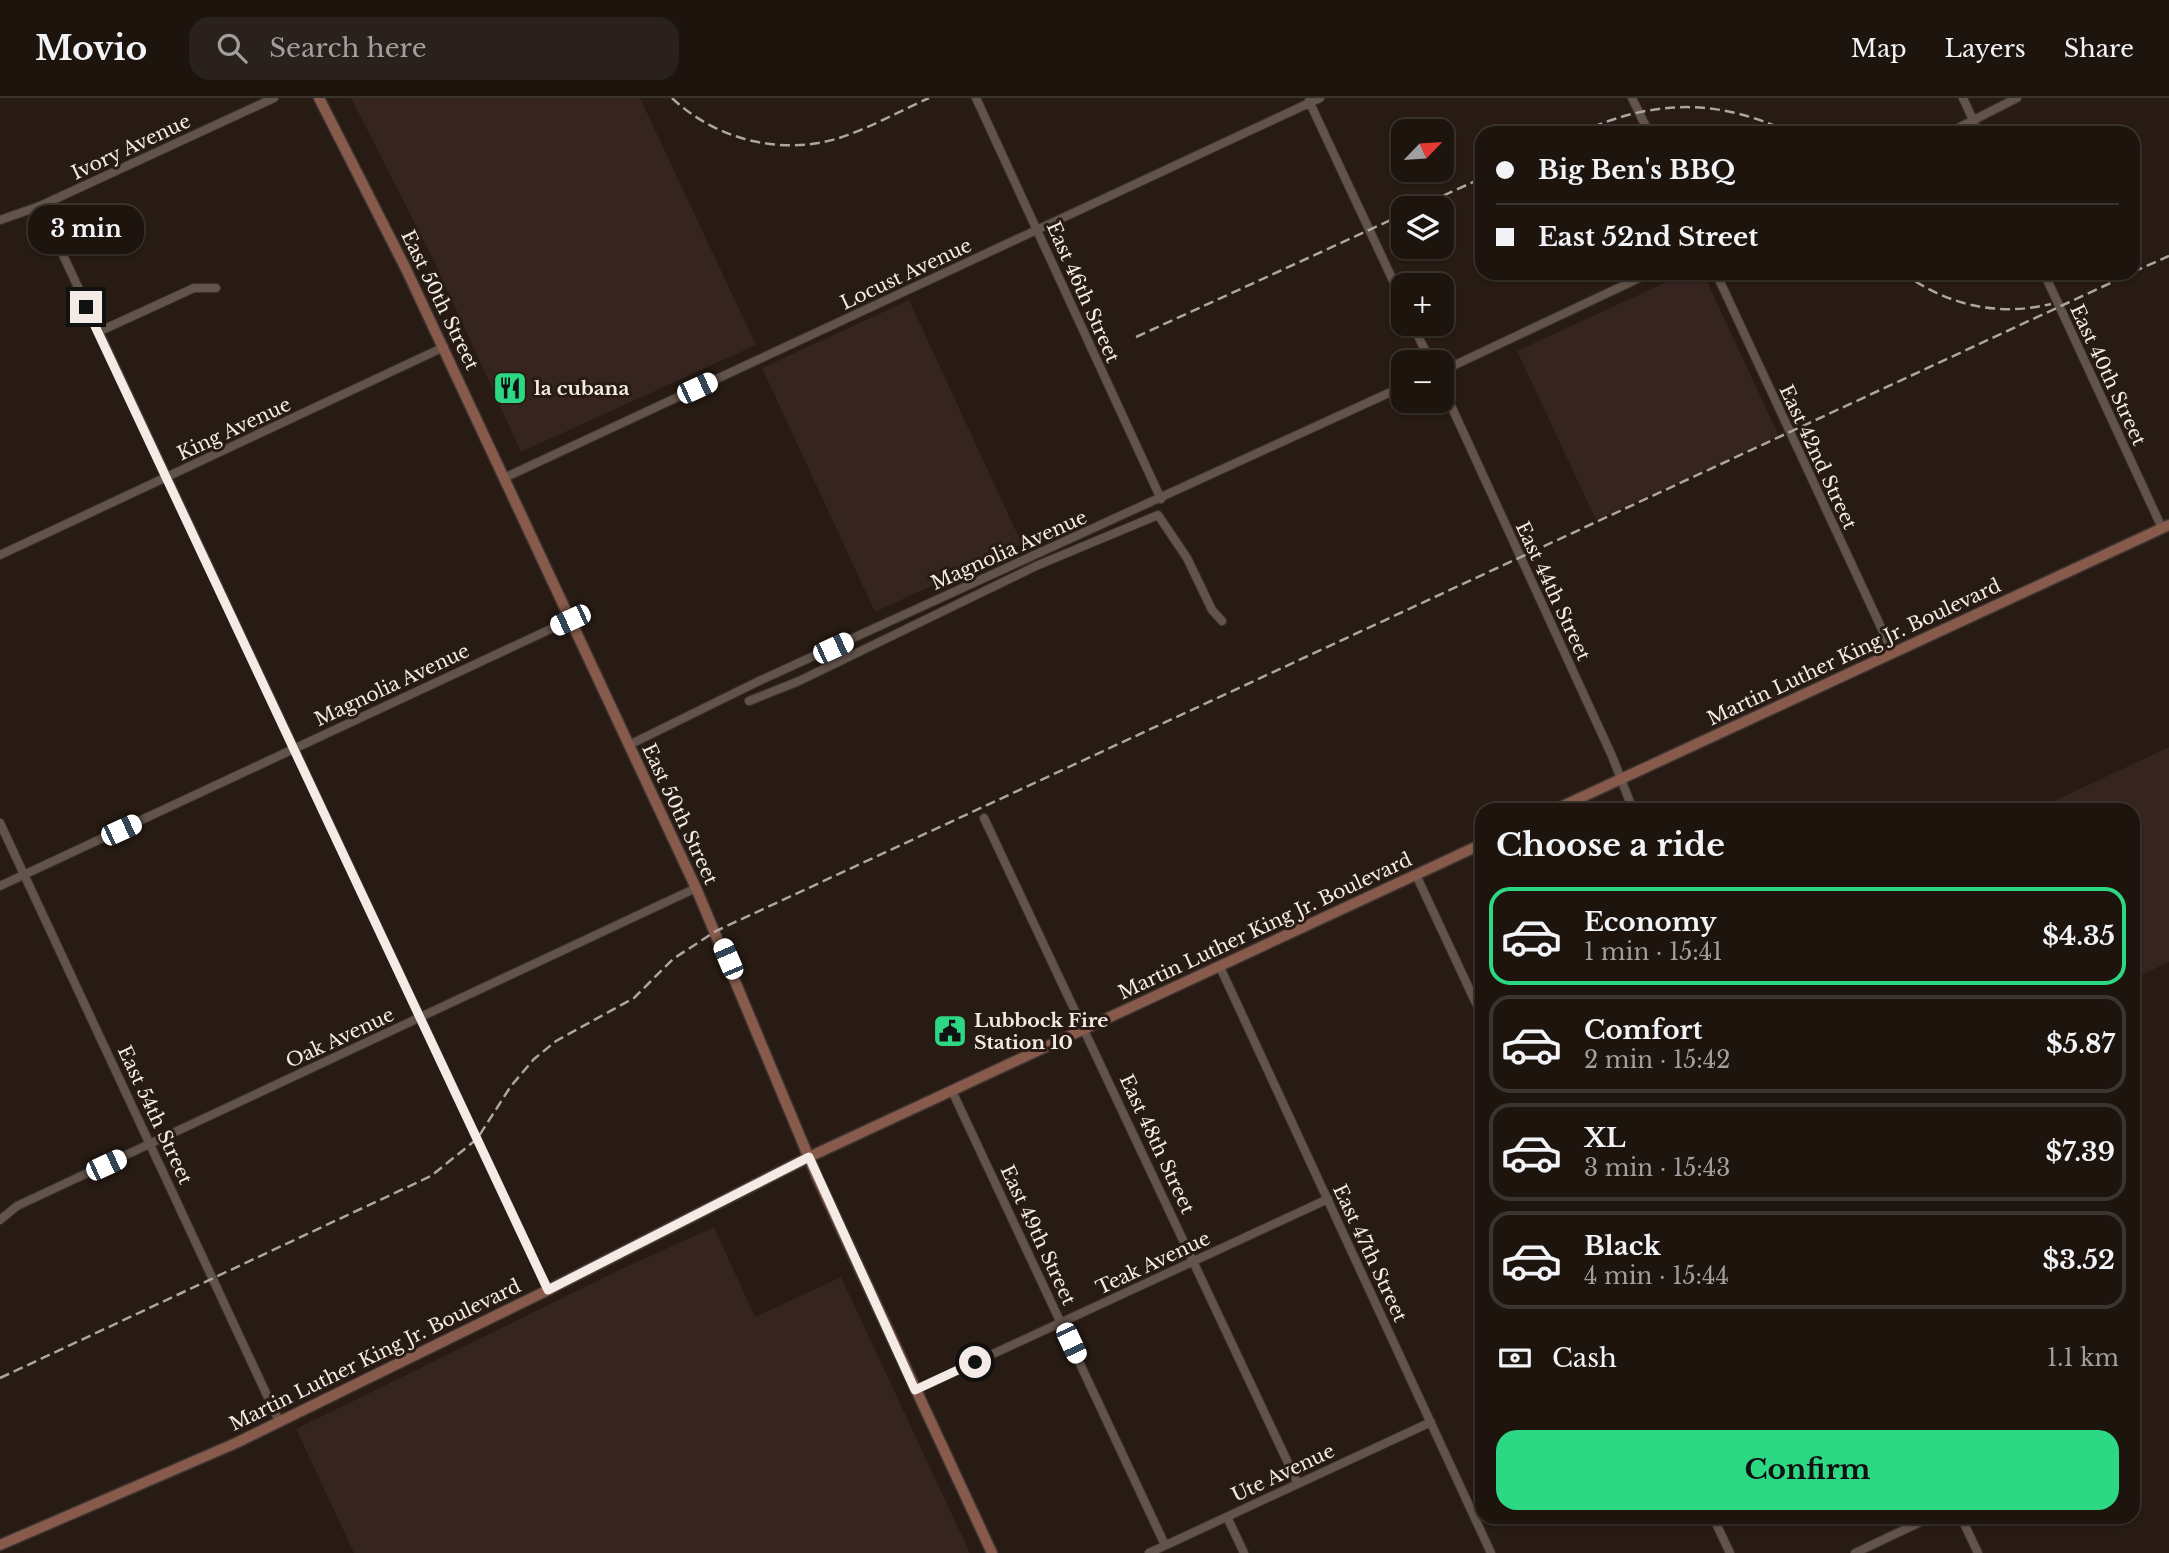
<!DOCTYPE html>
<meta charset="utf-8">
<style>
:root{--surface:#1d140e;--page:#2a211c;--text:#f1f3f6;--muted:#a09e9e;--line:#3b332e;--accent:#2dd884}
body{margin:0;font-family:"Libre Baskerville",serif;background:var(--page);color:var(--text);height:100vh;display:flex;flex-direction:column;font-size:26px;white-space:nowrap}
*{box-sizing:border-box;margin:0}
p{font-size:23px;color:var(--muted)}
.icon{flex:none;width:38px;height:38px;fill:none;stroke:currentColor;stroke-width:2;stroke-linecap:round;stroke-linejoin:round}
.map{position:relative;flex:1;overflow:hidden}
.drawer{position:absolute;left:1475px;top:705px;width:665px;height:721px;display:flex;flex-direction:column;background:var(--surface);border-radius:21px;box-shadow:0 2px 5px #0004,0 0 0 2px var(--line)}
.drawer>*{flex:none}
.banner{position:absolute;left:1475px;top:28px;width:665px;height:154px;border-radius:21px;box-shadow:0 2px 5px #0004,0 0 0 2px var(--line);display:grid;align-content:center;height:154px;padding:0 21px;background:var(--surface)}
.needle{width:46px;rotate:65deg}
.controls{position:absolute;left:1391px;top:21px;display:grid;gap:14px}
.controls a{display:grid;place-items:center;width:63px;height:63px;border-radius:14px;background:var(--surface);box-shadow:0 2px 5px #0004,0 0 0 2px var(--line);font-size:35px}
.end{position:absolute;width:32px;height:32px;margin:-16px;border:9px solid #f4ebe6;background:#111;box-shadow:0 0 0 4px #111}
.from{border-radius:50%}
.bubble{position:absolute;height:49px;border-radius:21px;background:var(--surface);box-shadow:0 2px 5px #0004,0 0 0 2px var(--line);font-size:23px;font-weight:800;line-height:49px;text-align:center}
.car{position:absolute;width:21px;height:42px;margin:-21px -10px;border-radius:9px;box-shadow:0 0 5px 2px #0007;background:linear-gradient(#fff 24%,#345 0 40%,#fff 0 76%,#345 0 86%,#fff 0)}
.banner b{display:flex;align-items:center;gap:24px;height:66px;font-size:26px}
.banner b+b{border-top:2px solid var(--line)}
.banner i{width:18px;height:18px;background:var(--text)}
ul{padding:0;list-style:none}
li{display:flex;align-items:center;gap:21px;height:98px;margin:0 14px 10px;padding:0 7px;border:4px solid var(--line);border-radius:21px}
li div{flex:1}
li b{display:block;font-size:26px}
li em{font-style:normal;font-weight:800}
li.current{border-color:var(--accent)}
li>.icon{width:63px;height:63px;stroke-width:1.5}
h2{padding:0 21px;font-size:32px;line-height:84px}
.pay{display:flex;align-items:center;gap:18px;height:77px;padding:0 21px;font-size:26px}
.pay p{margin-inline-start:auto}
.primary-button{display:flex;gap:14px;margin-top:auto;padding:14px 21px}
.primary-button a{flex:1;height:80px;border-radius:21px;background:var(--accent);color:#111;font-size:28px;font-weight:800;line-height:80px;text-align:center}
header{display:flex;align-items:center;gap:42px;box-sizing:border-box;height:98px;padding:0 35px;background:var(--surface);border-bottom:2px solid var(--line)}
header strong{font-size:33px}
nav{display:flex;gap:38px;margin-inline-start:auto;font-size:24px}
.search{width:490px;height:63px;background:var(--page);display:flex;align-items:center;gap:18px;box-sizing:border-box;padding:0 24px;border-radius:21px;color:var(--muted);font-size:26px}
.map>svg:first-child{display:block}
.industrial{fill:#36241f}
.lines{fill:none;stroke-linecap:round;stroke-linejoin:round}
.minor-casing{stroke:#3d3430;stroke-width:10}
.secondary-casing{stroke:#3d3430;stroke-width:13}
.minor{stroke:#63544b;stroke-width:8}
.secondary{stroke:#875a4c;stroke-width:10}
.rail{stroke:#afa59f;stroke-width:2.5;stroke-dasharray:10 5;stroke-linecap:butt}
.route{stroke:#f4ebe6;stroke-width:9}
.labels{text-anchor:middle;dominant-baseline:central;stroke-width:6;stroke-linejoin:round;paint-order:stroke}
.street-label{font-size:19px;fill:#f4ebe6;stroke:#271b13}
.poi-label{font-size:19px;font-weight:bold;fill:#f4ebe6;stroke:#271b13;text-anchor:start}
</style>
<header>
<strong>Movio</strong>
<div class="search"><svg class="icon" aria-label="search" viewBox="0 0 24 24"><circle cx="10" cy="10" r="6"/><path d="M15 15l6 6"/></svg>Search here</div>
<nav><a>Map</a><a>Layers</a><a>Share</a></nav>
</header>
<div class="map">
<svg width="2169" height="1455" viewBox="0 0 2169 1455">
<rect width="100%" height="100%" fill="#271b13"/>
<path class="industrial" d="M351,0H640L756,247L521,354L436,167Z
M1686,175H1703L1779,338L1596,422L1517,253Z
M909,202L1022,446L875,514L762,270Z
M2169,649V864L2133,881V712H2035Z
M714,1129L755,1219L841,1179L970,1455H354L296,1331L617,1173Z"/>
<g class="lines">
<g class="minor-casing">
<path id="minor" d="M976,0L1161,401
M1632,0L1649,35
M1963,0L1979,35
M1309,3L1404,206
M1948,35L2017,0
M40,108L548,1192
M0,122L40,108L274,0
M1716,175L1893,555
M2044,175L2162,430
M1412,226L1431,264
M98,234L194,190H216
M1442,273L1650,175
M1442,288L1612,658L1633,712
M504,380L1320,0
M0,457L444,249
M749,603L799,583L1036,468L1158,417L1187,460L1212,512L1222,523
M629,647L759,583L1404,288
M984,720L1298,1386
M0,725L279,1323
M1416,777L1482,918
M0,788L570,522
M1220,869L1491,1455
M952,993L1165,1447
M0,1122L17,1108L696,790
M915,1292L1328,1101
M1227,1419L1244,1455
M1713,1419L1730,1455
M1961,1419L1978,1455
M1149,1455L1431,1324
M1855,1455L1931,1419"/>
</g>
<g class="secondary-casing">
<path id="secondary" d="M319,0L406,171L696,790L817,1079L992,1455
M1554,712L2169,427
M0,1447L236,1345L548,1192L809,1059L1482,746"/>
</g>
<use href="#minor" class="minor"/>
<use href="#secondary" class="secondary"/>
<path class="rail" d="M672,0C716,42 782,58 839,40C870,30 900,13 929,0
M1579,35C1653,1 1718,0 1791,35
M1416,110L1482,80
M2133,174L2169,158
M1903,175C1947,207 1997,219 2051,206
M1136,239L1404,116
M0,1280L431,1078L477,1041L511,988L534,961L556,943L634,900L673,861L716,833L2132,175"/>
</g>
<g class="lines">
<path class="route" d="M86,209L548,1192L809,1059L915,1292L975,1264"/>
</g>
<defs>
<g id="restaurant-square" transform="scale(1.75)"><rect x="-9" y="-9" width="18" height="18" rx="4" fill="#2dd884" stroke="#271b13"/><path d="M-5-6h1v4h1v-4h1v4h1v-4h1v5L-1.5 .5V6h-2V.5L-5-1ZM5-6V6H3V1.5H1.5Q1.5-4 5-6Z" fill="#111"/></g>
<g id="civic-square" transform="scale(1.75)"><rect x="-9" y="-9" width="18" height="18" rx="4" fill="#2dd884" stroke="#271b13"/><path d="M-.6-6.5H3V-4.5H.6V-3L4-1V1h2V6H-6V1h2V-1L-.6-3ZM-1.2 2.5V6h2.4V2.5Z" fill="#111"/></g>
</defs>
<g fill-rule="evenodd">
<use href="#restaurant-square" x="510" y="290"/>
<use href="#civic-square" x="950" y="933"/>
</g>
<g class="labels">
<g class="street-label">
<text transform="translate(131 49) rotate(-25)">Ivory Avenue</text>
<text transform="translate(906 176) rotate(-25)">Locust Avenue</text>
<text transform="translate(1083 194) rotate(66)">East 46th Street</text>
<text transform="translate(440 202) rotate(64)">East 50th Street</text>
<text transform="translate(2108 277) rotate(65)">East 40th Street</text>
<text transform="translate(234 331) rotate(-25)">King Avenue</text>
<text transform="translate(1818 359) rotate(65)">East 42nd Street</text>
<text transform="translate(1009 452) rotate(-24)">Magnolia Avenue</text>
<text transform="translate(1553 493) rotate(65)">East 44th Street</text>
<text transform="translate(1854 554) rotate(-25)">Martin Luther King Jr. Boulevard</text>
<text transform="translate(392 587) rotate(-25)">Magnolia Avenue</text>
<text transform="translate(680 716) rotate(65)">East 50th Street</text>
<text transform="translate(1265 828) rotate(-25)">Martin Luther King Jr. Boulevard</text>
<text transform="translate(340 940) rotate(-25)">Oak Avenue</text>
<text transform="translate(155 1017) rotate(65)">East 54th Street</text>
<text transform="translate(1157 1046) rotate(65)">East 48th Street</text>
<text transform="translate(1038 1137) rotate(65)">East 49th Street</text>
<text transform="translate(1370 1155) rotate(65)">East 47th Street</text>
<text transform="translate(1153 1165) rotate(-25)">Teak Avenue</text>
<text transform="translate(375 1257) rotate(-26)">Martin Luther King Jr. Boulevard</text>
<text transform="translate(1283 1375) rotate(-25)">Ute Avenue</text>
</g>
<g class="poi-label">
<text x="534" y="290">la cubana</text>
<text x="974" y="922">Lubbock Fire<tspan x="974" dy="22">Station 10</tspan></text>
</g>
</g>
</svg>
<div class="controls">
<a><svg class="needle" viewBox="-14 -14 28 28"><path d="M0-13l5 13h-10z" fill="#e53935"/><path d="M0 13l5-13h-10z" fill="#a09e9e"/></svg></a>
<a><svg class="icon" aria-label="layers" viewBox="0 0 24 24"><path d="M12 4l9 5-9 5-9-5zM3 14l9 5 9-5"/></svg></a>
<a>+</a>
<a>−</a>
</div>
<i class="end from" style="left:975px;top:1264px"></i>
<i class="end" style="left:86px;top:209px"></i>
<div class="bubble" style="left:28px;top:107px;width:116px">3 min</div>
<i class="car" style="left:697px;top:290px;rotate:65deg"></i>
<i class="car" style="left:570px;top:522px;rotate:245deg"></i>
<i class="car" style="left:833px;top:550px;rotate:65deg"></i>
<i class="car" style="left:121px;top:732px;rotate:65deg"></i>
<i class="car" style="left:728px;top:861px;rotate:337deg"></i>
<i class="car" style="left:106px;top:1067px;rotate:65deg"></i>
<i class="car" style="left:1071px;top:1245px;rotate:155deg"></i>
<div class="banner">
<b><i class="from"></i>Big Ben's BBQ</b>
<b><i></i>East 52nd Street</b>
</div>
<section class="drawer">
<h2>Choose a ride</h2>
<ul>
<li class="current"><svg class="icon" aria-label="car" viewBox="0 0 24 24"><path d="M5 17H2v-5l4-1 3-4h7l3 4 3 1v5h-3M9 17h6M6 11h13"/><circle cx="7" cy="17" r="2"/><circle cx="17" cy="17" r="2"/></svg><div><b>Economy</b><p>1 min · 15:41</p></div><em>$4.35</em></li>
<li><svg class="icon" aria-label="car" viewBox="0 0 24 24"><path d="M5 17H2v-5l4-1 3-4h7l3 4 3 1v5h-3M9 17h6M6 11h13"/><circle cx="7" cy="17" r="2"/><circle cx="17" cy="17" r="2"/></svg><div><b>Comfort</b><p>2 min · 15:42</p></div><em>$5.87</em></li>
<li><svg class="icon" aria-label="car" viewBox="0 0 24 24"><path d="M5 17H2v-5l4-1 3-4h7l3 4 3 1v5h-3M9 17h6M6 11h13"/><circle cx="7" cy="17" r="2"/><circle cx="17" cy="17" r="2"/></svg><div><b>XL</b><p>3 min · 15:43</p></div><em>$7.39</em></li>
<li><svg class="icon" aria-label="car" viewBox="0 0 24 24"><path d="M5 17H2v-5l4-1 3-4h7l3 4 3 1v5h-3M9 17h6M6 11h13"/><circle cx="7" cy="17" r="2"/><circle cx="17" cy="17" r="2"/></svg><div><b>Black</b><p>4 min · 15:44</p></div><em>$3.52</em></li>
</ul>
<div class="pay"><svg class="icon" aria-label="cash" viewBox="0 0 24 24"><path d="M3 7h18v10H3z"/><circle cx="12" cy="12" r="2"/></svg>Cash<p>1.1 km</p></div>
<div class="primary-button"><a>Confirm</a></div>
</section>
</div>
